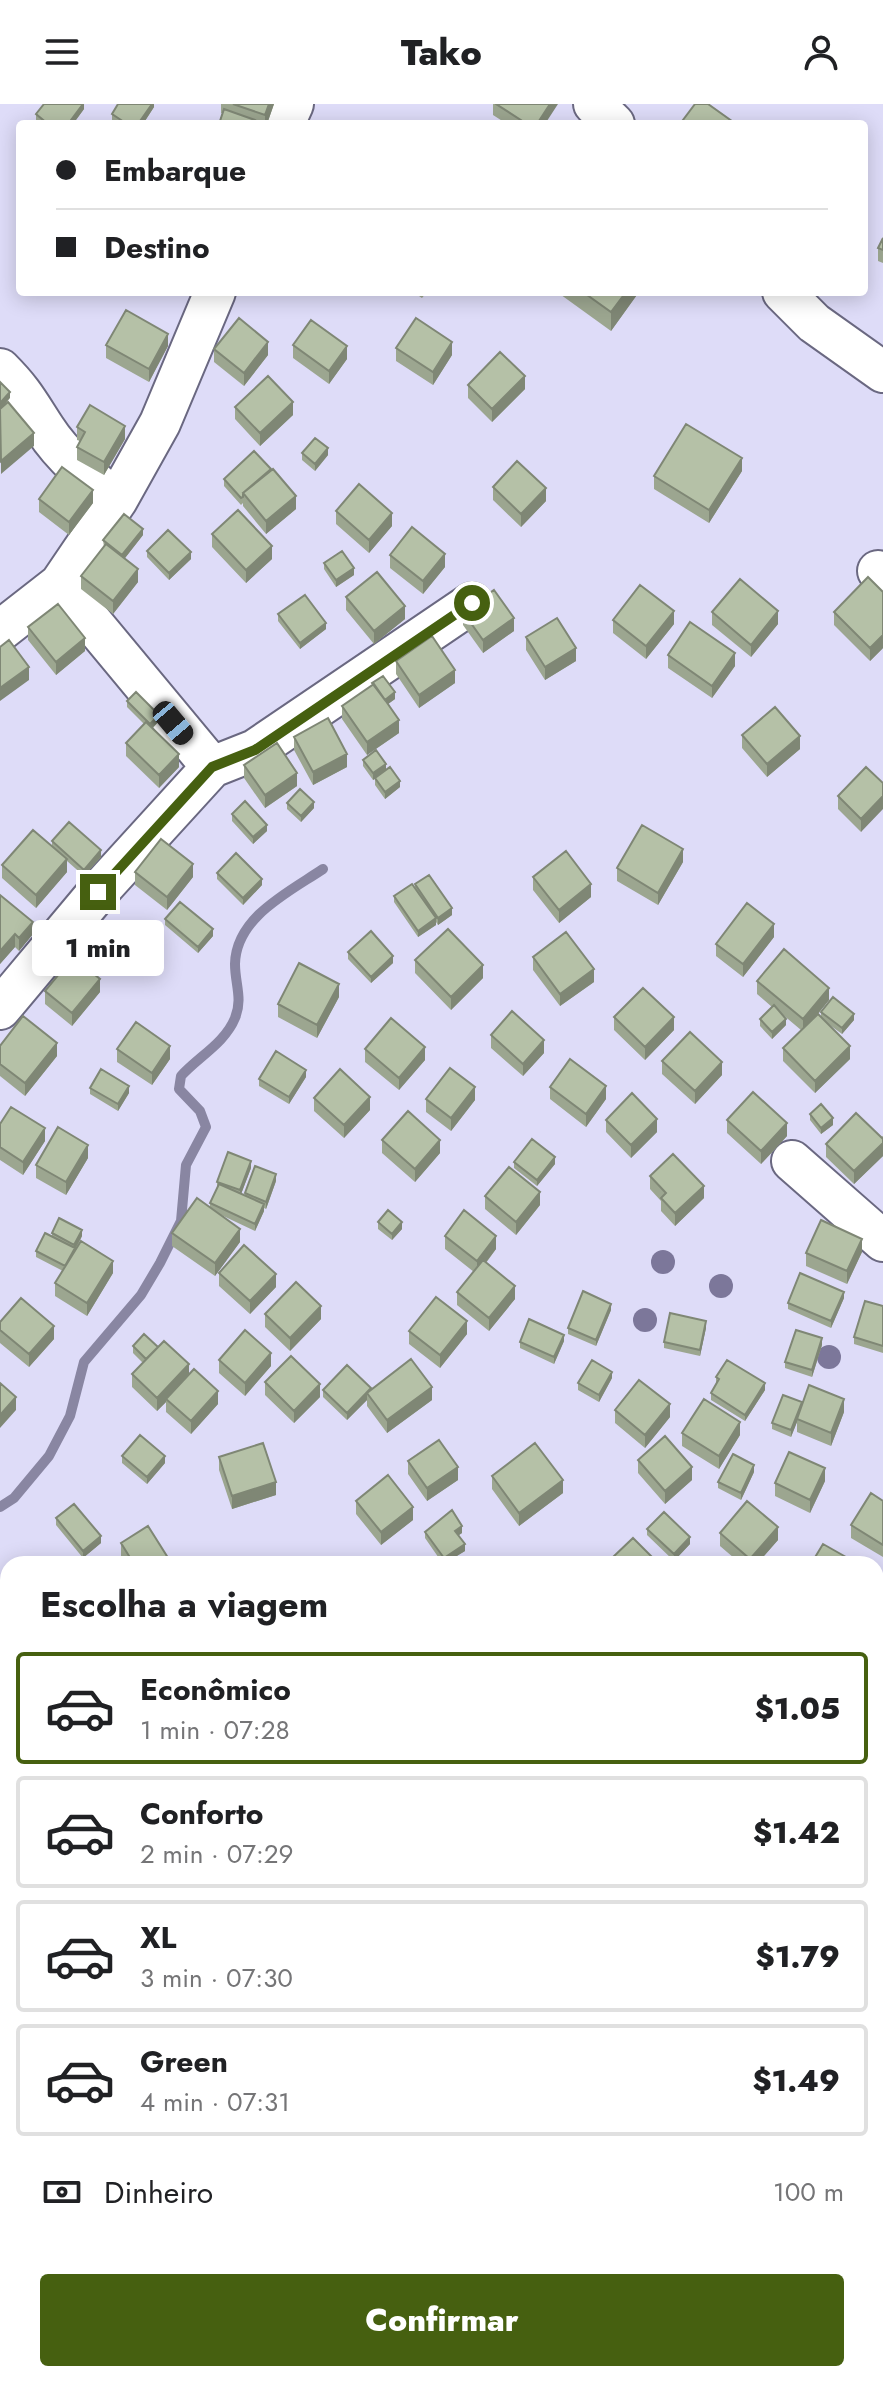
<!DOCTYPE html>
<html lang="pt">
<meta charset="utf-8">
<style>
:root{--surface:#fff;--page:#f6f6f6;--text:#202124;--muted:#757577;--line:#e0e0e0;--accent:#466010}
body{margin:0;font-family:Jost,sans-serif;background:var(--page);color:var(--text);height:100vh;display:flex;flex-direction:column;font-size:30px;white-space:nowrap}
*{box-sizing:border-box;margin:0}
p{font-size:26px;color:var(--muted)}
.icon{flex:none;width:44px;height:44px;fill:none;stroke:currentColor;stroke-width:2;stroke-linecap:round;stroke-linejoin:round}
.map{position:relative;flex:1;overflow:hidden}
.sheet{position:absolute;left:0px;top:1452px;width:884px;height:826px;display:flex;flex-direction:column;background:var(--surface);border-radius:24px 24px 0 0;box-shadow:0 4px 20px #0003}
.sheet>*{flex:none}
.guide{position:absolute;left:16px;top:16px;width:852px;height:176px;border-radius:8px;box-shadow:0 4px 20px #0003;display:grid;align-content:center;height:176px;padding:0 40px;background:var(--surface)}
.end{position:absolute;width:36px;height:36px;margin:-18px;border:10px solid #466010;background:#fff;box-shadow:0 0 0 4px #fff}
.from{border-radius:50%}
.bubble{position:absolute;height:56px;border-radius:8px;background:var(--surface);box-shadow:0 4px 20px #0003;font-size:26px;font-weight:800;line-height:56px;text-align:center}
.car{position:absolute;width:24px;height:48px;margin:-24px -12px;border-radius:10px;box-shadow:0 0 6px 2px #0007;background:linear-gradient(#222 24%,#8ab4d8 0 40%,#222 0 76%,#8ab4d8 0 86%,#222 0)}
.guide b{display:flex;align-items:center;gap:28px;height:76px;font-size:30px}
.guide b+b{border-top:2px solid var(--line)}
.guide i{width:20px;height:20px;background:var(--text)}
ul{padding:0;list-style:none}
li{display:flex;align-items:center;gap:24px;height:112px;margin:0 16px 12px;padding:0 24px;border:4px solid var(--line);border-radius:8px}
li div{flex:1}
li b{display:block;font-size:30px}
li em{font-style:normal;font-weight:800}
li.on{border-color:var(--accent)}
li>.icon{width:72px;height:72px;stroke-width:1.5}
h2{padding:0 40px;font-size:36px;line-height:96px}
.pay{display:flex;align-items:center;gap:20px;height:88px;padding:0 40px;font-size:30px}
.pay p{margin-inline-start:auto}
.action{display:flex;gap:16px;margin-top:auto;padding:16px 40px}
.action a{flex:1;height:92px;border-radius:8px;background:var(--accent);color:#fff;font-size:32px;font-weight:800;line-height:92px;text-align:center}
header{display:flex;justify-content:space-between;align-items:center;height:104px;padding:0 40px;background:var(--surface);font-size:36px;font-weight:800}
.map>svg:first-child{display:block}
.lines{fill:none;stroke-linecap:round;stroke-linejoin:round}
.stream{stroke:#8986a2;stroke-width:10}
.street-casing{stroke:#6a6881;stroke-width:44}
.path{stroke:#7a788b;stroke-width:5;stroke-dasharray:6 6;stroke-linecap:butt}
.street{stroke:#fff;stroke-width:40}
.tree{fill:#7c779a}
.wall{fill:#9ca690}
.shaded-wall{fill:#7f8775}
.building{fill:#b5c1a7;stroke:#7f8775;stroke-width:2}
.route{stroke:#466010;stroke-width:10}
</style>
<header><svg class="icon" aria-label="menu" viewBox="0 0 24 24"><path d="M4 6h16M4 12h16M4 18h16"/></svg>Tako<svg class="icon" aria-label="person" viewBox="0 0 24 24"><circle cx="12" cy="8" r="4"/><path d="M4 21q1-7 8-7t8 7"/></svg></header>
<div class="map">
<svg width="883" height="2277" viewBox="0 0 883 2277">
<rect width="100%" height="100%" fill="#dedcf8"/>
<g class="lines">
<path class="stream" d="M0,1403L14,1394L49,1352L70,1312L84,1258L141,1191L160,1159L181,1117L186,1061L206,1023L200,1007L179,985L181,972C198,953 225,939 235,914C243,895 235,880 235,860C236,813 289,788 323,765
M0,1604L8,1614
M876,1748L883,1752"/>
<g class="street-casing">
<path id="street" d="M594,0L614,20
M284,20L293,0
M783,188L814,219L883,268
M0,265C23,288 28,299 45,325C63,353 91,376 117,396
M878,467L883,472
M60,480L212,663
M0,527L60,480L117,396L160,319L215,188
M0,905L98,788L212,663L255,646L472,499
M792,1057L883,1137
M0,1765H8
M0,1988L8,2020
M876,2117L883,2111
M87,2270L89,2277
M435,2270L438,2277
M674,2277L683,2270"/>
</g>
<path class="path" d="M803,2270L807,2277
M378,2277L395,2270"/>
<use href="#street" class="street"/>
</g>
<g class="tree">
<circle cx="663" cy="1158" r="12"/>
<circle cx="721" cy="1182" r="12"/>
<circle cx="645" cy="1216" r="12"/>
<circle cx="829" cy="1253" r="12"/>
</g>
<path class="wall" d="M84,0V5L73,20H40L36,17V10Z
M154,0V3L143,20H117L112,16V10Z
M221,0H274L267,20H219L222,9H221Z
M493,0H496L545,20H507L493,11Z
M878,144L883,146V159L878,157Z
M413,188H427L422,194Z
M557,188H639L611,227Z
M106,241L168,242L149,278L106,254Z
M293,241L347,255L329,280L293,254Z
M396,244L452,251L433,281L396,257Z
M214,245L268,251L244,282L214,258Z
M468,281L525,285L492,318L468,294Z
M235,303L293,311L260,342L235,315Z
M77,323L125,335L104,371L77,356V343L80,337L77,336Z
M302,349L328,351L315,367L302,356Z
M742,367L709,419L654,385V372Z
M224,375L296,405L266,430L243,402V399L241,401L224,382Z
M493,383L546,397L521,423L493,396Z
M39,395L93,399L69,431L39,408Z
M336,407L392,422L369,449L336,420Z
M212,430L272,455L246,479L212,443Z
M143,431L124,455L138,478L113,510L81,485V472L104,443L103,436Z
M147,447L191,455L169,476L147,453Z
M390,451L445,463L423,490L390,464Z
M324,459L354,471L336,483L324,465Z
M883,488V544L870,557L834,521V508Z
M346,493L405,515L374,540L346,506Z
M463,508L514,527L483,549L463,521Z
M712,508L778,520L751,553L712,521Z
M278,510L326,525L300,545L278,517Z
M613,516L674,520L646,555L613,529Z
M28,523L85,547L56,571L28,536Z
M526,533L576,557L545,576L526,546Z
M668,551L735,562L712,594L668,564Z
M396,557L455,579L419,604L396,570Z
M372,579L395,595L388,600L399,629L367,651L342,615V602L372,581Z
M127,597L159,617L153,624L179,663L159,684L126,652V639L144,620L127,603Z
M742,631L800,645L767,673L742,644Z
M294,633L347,663L313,681L294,646Z
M363,656L386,666L400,683L385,695L375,681V675L373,676L363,662Z
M244,661L297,682L265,704L244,674Z
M883,679L861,728L838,705V692Z
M287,699L314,704L301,718L287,705Z
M232,710L267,727L253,740L232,717Z
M52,737L101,753L84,772L67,757V768L36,804L2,774V761L52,742Z
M683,758L658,801L617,777V764Z
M135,768L193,773L167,806L135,781Z
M217,769L262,781L243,801L217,775Z
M533,773L591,793L559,819L533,786Z
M415,780L452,811L438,821L436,818V821L418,833L394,798V792L415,784Z
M0,791L33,830L19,847L15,843L0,860Z
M165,815L213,832L198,849L165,821Z
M774,833L743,873L716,852V840Z
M348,848L393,859L371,879L348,855Z
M533,853L594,878L560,902L533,866Z
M415,856L483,874L451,906L415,869Z
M757,877L829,896L818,910L821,913V908L854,916L842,930L827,919L850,955L815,989L783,957V944L801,926L782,910L786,921L772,935L760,922V915L772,903L757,890Z
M45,887L100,888L72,922L45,900Z
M339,893L317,934L278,913V900Z
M614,913L674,926L645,956L614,926Z
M491,931L544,949L523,972L491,944Z
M0,942L57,952L25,992L0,972Z
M117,945L170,955L152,981L117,958Z
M365,945L425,956L399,986L365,958Z
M662,957L722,971L695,1000L662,970Z
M306,973L289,1000L259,982V975Z
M550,983L606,995L586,1023L550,995Z
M90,984L129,989L118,1007L90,990Z
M314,994L370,1006L344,1034L314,1007Z
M426,995L475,996L451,1027L426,1008Z
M810,1010L833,1021L821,1030L810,1016Z
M606,1016L657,1028L631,1054L606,1028Z
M727,1016L787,1032L761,1060L727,1029Z
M0,1020L45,1037L23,1071L0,1056Z
M883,1032V1052L854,1080L826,1053V1040L881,1033Z
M382,1036L440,1049L415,1078L382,1049Z
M88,1054L66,1091L36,1074V1061Z
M514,1058L555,1060L537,1082L514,1064Z
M251,1064L241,1090L245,1092V1089L276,1077L266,1105L264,1104V1107L255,1127L219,1110L240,1138L215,1172L172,1142V1129L210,1104V1099L217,1084V1078Z
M650,1072L704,1094L675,1122L661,1107V1097L650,1085Z
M485,1092L540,1101L516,1131L485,1105Z
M378,1118L402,1125L392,1136L378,1125Z
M52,1129L82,1132L75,1148L113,1169L87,1212L55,1192V1179L63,1167L36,1153V1147L52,1132Z
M445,1132L496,1145L486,1159L515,1195L489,1227L457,1201V1188L474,1168L445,1145Z
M862,1148L847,1180L806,1162V1149Z
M219,1169L276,1183L250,1210L219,1182Z
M844,1194L831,1224L788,1205V1199Z
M883,1202V1249L854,1240V1233Z
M611,1206L596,1242L568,1230V1224Z
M265,1210L321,1215L290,1247L265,1223Z
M0,1218L54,1235L29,1263L0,1239Z
M706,1224L700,1252L664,1244V1238Z
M409,1227L467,1230L440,1264L409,1240Z
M564,1237L554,1260L520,1244V1238Z
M822,1241L812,1273L785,1264V1258Z
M133,1242L189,1270L218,1300L191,1330L166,1308V1298L157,1307L132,1283V1270L143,1259L133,1249Z
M219,1256L271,1262L245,1292L219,1269Z
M716,1273L765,1286L745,1317L711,1296V1289L716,1280Z
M612,1274L599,1298L578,1286V1279Z
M265,1278L320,1293L294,1319L265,1291Z
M371,1284L432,1296L387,1329L367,1302V1296L347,1316L323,1293V1286Z
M802,1298L844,1308L831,1342L797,1328V1318L791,1333L772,1325V1319Z
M615,1306L670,1313L645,1344L615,1319Z
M682,1329L740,1331L719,1365L682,1342Z
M122,1352L165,1359L147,1380L122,1359Z
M219,1353L276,1391L232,1405L219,1366Z
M638,1356L692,1376L665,1400L638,1369Z
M408,1357L458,1376L427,1397L408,1370Z
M754,1368L741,1396L718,1384V1378Z
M492,1372L563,1389L519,1422L492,1385Z
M825,1377L810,1409L775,1392V1379Z
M356,1397L413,1416L381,1441L356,1410Z
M883,1397V1453L851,1434V1421Z
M56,1414L101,1439L83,1454L56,1421Z
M647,1425L690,1440L674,1457L647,1431Z
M425,1428L462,1429L458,1431L465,1447L443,1460L425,1434Z
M720,1429L778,1436L757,1460H741L720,1442Z
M121,1439L170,1460H126L121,1452Z
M883,1479V1530L876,1524V1487Z
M0,1495L8,1499L5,1544L0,1542Z
M883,1559V1647L878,1652L876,1651V1568Z
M8,1874V1923L0,1924V1875Z
M883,2009V2066L876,2056V2021L882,2017V2010Z
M104,2270H150L151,2277H106Z
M272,2270H324L321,2277H275Z
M458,2270H499L502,2277H460L458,2274Z"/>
<path class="shaded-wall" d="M83,0H84V5L73,20H68Z
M152,0H154V3L143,20H138Z
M269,0H274L267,20H265V11Z
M550,0H558L545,20H537Z
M626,188H639L611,227V208Z
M168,230V242L149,278V265Z
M268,238V251L244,282V269Z
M452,238V251L433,281V268Z
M347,242V255L329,280V267Z
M525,272V285L492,318V305Z
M10,288V294L0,306V299Z
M293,298V311L260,342V329Z
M125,322V335L104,371V358Z
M34,329V342L1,370V357Z
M328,344V351L315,367V360Z
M742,354V367L709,419V406Z
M546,384V397L521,423V410Z
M93,386V399L69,431V418Z
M296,392V405L266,430V417Z
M392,409V422L369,449V436Z
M143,425V431L122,458V451Z
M272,442V455L246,479V466Z
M191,448V455L169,476V469Z
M445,450V463L423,490V477Z
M354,464V471L336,483V476Z
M138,465V478L113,510V497Z
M405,502V515L374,540V527Z
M674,507V520L646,555V542Z
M778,507V520L751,553V541Z
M514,514V527L483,549V536Z
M326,519V525L300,545V539Z
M883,531V544L870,557V544Z
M85,534V547L56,571V558Z
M576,544V557L545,576V563Z
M735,549V562L712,594V582Z
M29,563V576L0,597V584Z
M455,566V579L419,604V591Z
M395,588V595L384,603V596Z
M159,611V617L150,626V620Z
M399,616V629L367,651V638Z
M800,632V645L767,673V660Z
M179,650V663L159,684V671Z
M347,650V663L313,681V668Z
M386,660V667L373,676V669Z
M297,669V682L265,704V691Z
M400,677V683L385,695V688Z
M883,692V705L861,728V715Z
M314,698V704L301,718V712Z
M267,721V727L253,740V733Z
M683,745V758L658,801V789Z
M101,746V753L84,772V766Z
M67,755V768L36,804V791Z
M193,760V773L167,806V793Z
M262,775V781L243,801V794Z
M591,780V793L559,819V806Z
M452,804V811L438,821V814Z
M436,814V821L418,833V827Z
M33,818V830L19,847V834Z
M774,820V833L743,873V860Z
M213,825V832L198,849V843Z
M15,830V843L0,860V847Z
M393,852V859L371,879V873Z
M483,861V874L451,906V893Z
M594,865V878L560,902V890Z
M100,875V888L72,922V909Z
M339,880V893L317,934V921Z
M829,884V896L803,928V915Z
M854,910V916L842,930V924Z
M674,913V926L645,956V943Z
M786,915V921L772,935V928Z
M544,936V949L523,972V960Z
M57,939V952L25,992V979Z
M170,942V955L152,981V969Z
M850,942V955L815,989V977Z
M425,943V956L399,986V974Z
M722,958V971L695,1000V987Z
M306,966V973L289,1000V993Z
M129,982V989L118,1007V1000Z
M606,982V995L586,1023V1010Z
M475,983V996L451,1027V1014Z
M370,993V1006L344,1034V1021Z
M833,1014V1021L821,1030V1024Z
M657,1015V1028L631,1054V1041Z
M787,1019V1032L761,1060V1047Z
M45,1024V1037L23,1071V1058Z
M440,1036V1049L415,1078V1065Z
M883,1039V1052L854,1080V1067Z
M88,1041V1054L66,1091V1078Z
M555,1053V1060L537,1082V1076Z
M251,1057V1064L240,1093V1086Z
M276,1070V1077L266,1105V1098Z
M704,1082V1094L675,1122V1109Z
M540,1088V1101L516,1131V1118Z
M264,1100V1107L255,1127V1120Z
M402,1118V1125L392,1136V1130Z
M240,1125V1138L215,1172V1159Z
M82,1126V1132L75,1145V1150L65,1162L74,1146V1141Z
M496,1132V1145L477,1170V1157Z
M862,1135V1148L847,1180V1167Z
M113,1157V1169L87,1212V1199Z
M276,1170V1183L250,1210V1197Z
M515,1182V1195L489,1227V1214Z
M844,1188V1194L831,1224V1217Z
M611,1200V1206L596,1242V1236Z
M321,1202V1215L290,1247V1234Z
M467,1217V1230L440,1264V1251Z
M706,1217V1224L700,1252V1246Z
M54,1222V1235L29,1263V1250Z
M564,1231V1237L554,1260V1253Z
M822,1234V1241L812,1273V1266Z
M271,1249V1262L245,1292V1279Z
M189,1260V1273L166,1295V1298L157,1307V1294Z
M612,1268V1274L599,1298V1291Z
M765,1279V1286L745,1317V1311Z
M320,1280V1293L294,1319V1307Z
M432,1283V1296L387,1329V1316Z
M218,1287V1300L191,1330V1317Z
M367,1289V1296L347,1316V1309Z
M16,1293V1306L0,1324V1311Z
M844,1295V1308L831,1342V1329Z
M802,1298L797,1318L791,1333V1326Z
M670,1300V1313L645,1344V1331Z
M740,1318V1331L719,1365V1352Z
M165,1352V1359L147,1380V1373Z
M754,1361V1368L741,1396V1389Z
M458,1363V1376L427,1397V1384Z
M692,1363V1376L665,1400V1387Z
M825,1364V1377L810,1409V1396Z
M563,1376V1389L519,1422V1409Z
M276,1378V1391L232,1405V1392Z
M413,1403V1416L381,1441V1428Z
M462,1422V1429L455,1434V1427Z
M778,1423V1436L757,1460H750V1455Z
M101,1432V1439L83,1454V1447Z
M690,1433V1440L674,1457V1450Z
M465,1440V1447L444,1460V1454Z
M8,1524V1537L5,1544V1531Z
M883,1634V1647L878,1652V1640Z
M882,2087V2094L876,2097V2091Z
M8,2166V2178L0,2180V2167Z
M883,2189V2202L876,2206V2194Z"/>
<path class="building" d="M44,0H83L68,20H48L36,10Z
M118,0H152L138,20H127L112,10Z
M233,0H269L265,11Z
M496,0H550L537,20H527Z
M695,0H708L736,20H680Z
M224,5L255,16L253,20H219Z
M883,134V146L878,144Z
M583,188H626L611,208Z
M126,206L168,230L149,265L106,241Z
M239,214L268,238L244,269L214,245Z
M416,214L452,238L433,268L396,244Z
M311,216L347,242L329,267L293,241Z
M500,248L525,272L492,305L468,281Z
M268,272L293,298L260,329L235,303Z
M0,278L10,288L0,299Z
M8,298L34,329L1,357L0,305Z
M90,301L125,322L104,358L77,343L85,328L77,323Z
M686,320L742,354L709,406L654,372Z
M315,334L328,344L315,360L302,349Z
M254,347L271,365L243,389V393L241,394L224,375Z
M517,357L546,384L521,410L493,383Z
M62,363L93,386L69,418L39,395Z
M273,365L296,392L266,417L243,389Z
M359,380L392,409L369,436L336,407Z
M238,406L272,442L246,466L212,430Z
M124,410L143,425L122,451L103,436Z
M412,423L445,450L423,477L390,451Z
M168,426L191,448L169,469L147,447Z
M106,440L138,465L113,497L81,472Z
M342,447L354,464L336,476L324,459Z
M377,468L405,502L374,527L346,493Z
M868,473L883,488V531L870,544L834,508Z
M740,475L778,507L751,541L712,508Z
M640,481L674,507L646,542L613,516Z
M494,486L514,514L483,536L463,508Z
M305,491L326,519L300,539L278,510Z
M58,500L85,534L56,558L28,523Z
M557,514L576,544L545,563L526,533Z
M690,518L735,549L712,582L668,551Z
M432,532L455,566L419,591L396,557Z
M9,536L29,563L0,584V543Z
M383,572L395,588L385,596L372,579Z
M374,580L399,616L367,638L342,602Z
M136,588L159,611L150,620L127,597Z
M775,603L800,632L767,660L742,631Z
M328,614L347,650L313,668L294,633Z
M146,618L179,650L159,671L126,639Z
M277,639L297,669L265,691L244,661Z
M376,646L386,660L373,669L363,656Z
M390,663L400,677L385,688L375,674Z
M866,663L883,679V692L861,715L838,692Z
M300,685L314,698L301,712L287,699Z
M245,697L267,721L253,733L232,710Z
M69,718L101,746L84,766L52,737Z
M642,721L683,745L658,789L617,764Z
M33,726L67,755L36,791L2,761Z
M161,735L193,760L167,793L135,768Z
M566,747L591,780L559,806L533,773Z
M236,749L262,775L243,794L217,769Z
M429,771L452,804L438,814L415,780Z
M412,780L436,814L418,827L394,792Z
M0,791L33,818L19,834L15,830L0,847Z
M180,798L213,825L198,843L165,815Z
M747,799L774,820L743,860L716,840Z
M448,825L483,861L451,893L415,856Z
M371,827L393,852L371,873L348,848Z
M566,828L594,865L560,890L533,853Z
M784,845L829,884L803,915L757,877Z
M73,853L100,875L72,909L45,887Z
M299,859L339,880L317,921L278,900Z
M643,884L674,913L645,943L614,913Z
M833,893L854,910L842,924L821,908Z
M774,901L786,915L772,928L760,915Z
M512,907L544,936L523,960L491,931Z
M818,910L850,942L815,977L783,944Z
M23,912L57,939L25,979L0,960V942Z
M391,914L425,943L399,974L365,945Z
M136,918L170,942L152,969L117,945Z
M690,928L722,958L695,987L662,957Z
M276,947L306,966L289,993L259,975Z
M570,955L606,982L586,1010L550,983Z
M450,964L475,983L451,1014L426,995Z
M101,965L129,982L118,1000L90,984Z
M340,965L370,993L344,1021L314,994Z
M753,988L787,1019L761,1047L727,1016Z
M632,989L657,1015L631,1041L606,1016Z
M821,1000L833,1014L821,1024L810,1010Z
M11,1003L45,1024L23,1058L0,1043V1020Z
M408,1007L440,1036L415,1065L382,1036Z
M856,1009L883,1035V1039L854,1067L826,1040Z
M58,1023L88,1041L66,1078L36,1061Z
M532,1035L555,1053L537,1076L514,1058Z
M228,1048L251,1057L240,1086L217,1078Z
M673,1050L704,1082L675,1109L661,1094L666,1089L650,1072Z
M255,1062L276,1070L266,1098L245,1089Z
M509,1063L540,1088L516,1118L485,1092Z
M219,1080L264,1100L255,1120L210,1099Z
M197,1094L240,1125L215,1159L172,1129Z
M388,1106L402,1118L392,1130L378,1118Z
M464,1106L496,1132L477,1157L445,1132Z
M59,1114L82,1126L74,1141L52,1129Z
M821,1116L862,1135L847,1167L806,1149Z
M45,1129L75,1144L65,1162L36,1147Z
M81,1137L113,1157L87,1199L55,1179Z
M244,1141L276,1170L250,1197L219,1169Z
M483,1156L515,1182L489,1214L457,1188Z
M800,1169L844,1188L831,1217L788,1199Z
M296,1178L321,1202L290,1234L265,1210Z
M583,1187L611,1200L596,1236L568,1224Z
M436,1193L467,1217L440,1251L409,1227Z
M21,1194L54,1222L29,1250L0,1226V1218Z
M865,1197L883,1202V1242L854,1233Z
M670,1209L706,1217L700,1246L664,1238Z
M529,1215L564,1231L554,1253L520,1238Z
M245,1226L271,1249L245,1279L219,1256Z
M796,1226L822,1234L812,1266L785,1258Z
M144,1230L158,1243L146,1255L133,1242Z
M164,1237L189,1260L157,1294L132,1270Z
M291,1252L320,1280L294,1307L265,1278Z
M411,1255L432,1283L387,1316L367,1289Z
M592,1256L612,1268L599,1291L578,1279Z
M727,1256L765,1279L745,1311L711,1289L719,1275L716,1273Z
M347,1261L371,1284L347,1309L323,1286Z
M194,1265L218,1287L191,1317L166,1295Z
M639,1276L670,1300L645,1331L615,1306Z
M0,1279L16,1293L0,1311Z
M809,1281L844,1295L831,1329L797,1315Z
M783,1291L802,1298L791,1326L772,1319Z
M704,1295L740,1318L719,1352L682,1329Z
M140,1331L165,1352L147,1373L122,1352Z
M665,1332L692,1363L665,1387L638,1356Z
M439,1336L458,1363L427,1384L408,1357Z
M263,1339L276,1378L232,1392L219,1353Z
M535,1339L563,1376L519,1409L492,1372Z
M789,1348L825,1364L810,1396L775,1379Z
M733,1350L754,1361L741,1389L718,1378Z
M388,1371L413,1403L381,1428L356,1397Z
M871,1389L883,1397V1441L851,1421Z
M747,1397L778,1423L750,1455L720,1429Z
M74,1400L101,1432L83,1447L56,1414Z
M452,1406L462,1422L455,1427L465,1440L444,1454L425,1428Z
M664,1408L690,1433L674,1450L647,1425Z
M148,1422L170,1457L165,1460H134L121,1439Z
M633,1434L659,1460H618L612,1454Z
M823,1440L853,1457L851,1460H811Z
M107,1455L112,1460H103Z
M883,1479V1517L876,1511V1487Z
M0,1495L8,1499V1524L5,1531L0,1529Z
M883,1559V1583L876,1578V1568Z
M876,1589L883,1595V1634L878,1640L876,1638Z
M8,1874V1911H0V1875Z
M883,2016V2053L876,2043V2021Z
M876,2079L882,2087L876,2091Z
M8,2115V2166L0,2167V2117Z
M882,2139L883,2141V2189L876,2194V2143Z
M8,2264V2270H20L23,2277H0V2266Z
M108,2270H150L151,2275L146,2277H110Z
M278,2270H324L326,2275L321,2277H280Z
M460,2270H499L502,2275L500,2277H464Z"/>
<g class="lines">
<path class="route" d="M98,788L212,663L255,646L472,499"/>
</g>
</svg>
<i class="end from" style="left:472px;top:499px"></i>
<i class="end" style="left:98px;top:788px"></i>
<div class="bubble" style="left:32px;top:816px;width:132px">1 min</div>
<i class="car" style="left:173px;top:619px;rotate:140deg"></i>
<div class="guide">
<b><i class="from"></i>Embarque</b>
<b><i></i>Destino</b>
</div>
<section class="sheet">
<h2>Escolha a viagem</h2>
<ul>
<li class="on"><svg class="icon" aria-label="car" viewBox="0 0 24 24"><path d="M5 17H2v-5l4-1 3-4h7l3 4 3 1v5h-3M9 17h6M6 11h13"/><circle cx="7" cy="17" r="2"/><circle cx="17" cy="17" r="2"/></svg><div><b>Econômico</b><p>1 min · 07:28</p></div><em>$1.05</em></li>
<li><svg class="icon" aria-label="car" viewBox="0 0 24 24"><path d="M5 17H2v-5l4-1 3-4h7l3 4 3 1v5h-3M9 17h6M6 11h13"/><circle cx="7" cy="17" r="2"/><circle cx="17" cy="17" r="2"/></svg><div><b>Conforto</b><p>2 min · 07:29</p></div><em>$1.42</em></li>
<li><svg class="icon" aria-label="car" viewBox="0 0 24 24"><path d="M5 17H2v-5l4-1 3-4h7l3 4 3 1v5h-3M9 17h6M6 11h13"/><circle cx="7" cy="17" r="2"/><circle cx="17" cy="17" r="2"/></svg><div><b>XL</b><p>3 min · 07:30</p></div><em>$1.79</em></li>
<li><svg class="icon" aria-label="car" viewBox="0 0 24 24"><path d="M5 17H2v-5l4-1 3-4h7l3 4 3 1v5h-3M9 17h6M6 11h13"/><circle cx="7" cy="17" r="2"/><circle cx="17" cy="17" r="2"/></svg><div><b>Green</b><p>4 min · 07:31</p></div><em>$1.49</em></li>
</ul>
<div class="pay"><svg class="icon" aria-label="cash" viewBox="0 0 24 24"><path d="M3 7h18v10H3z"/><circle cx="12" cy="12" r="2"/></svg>Dinheiro<p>100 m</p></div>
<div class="action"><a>Confirmar</a></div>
</section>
</div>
